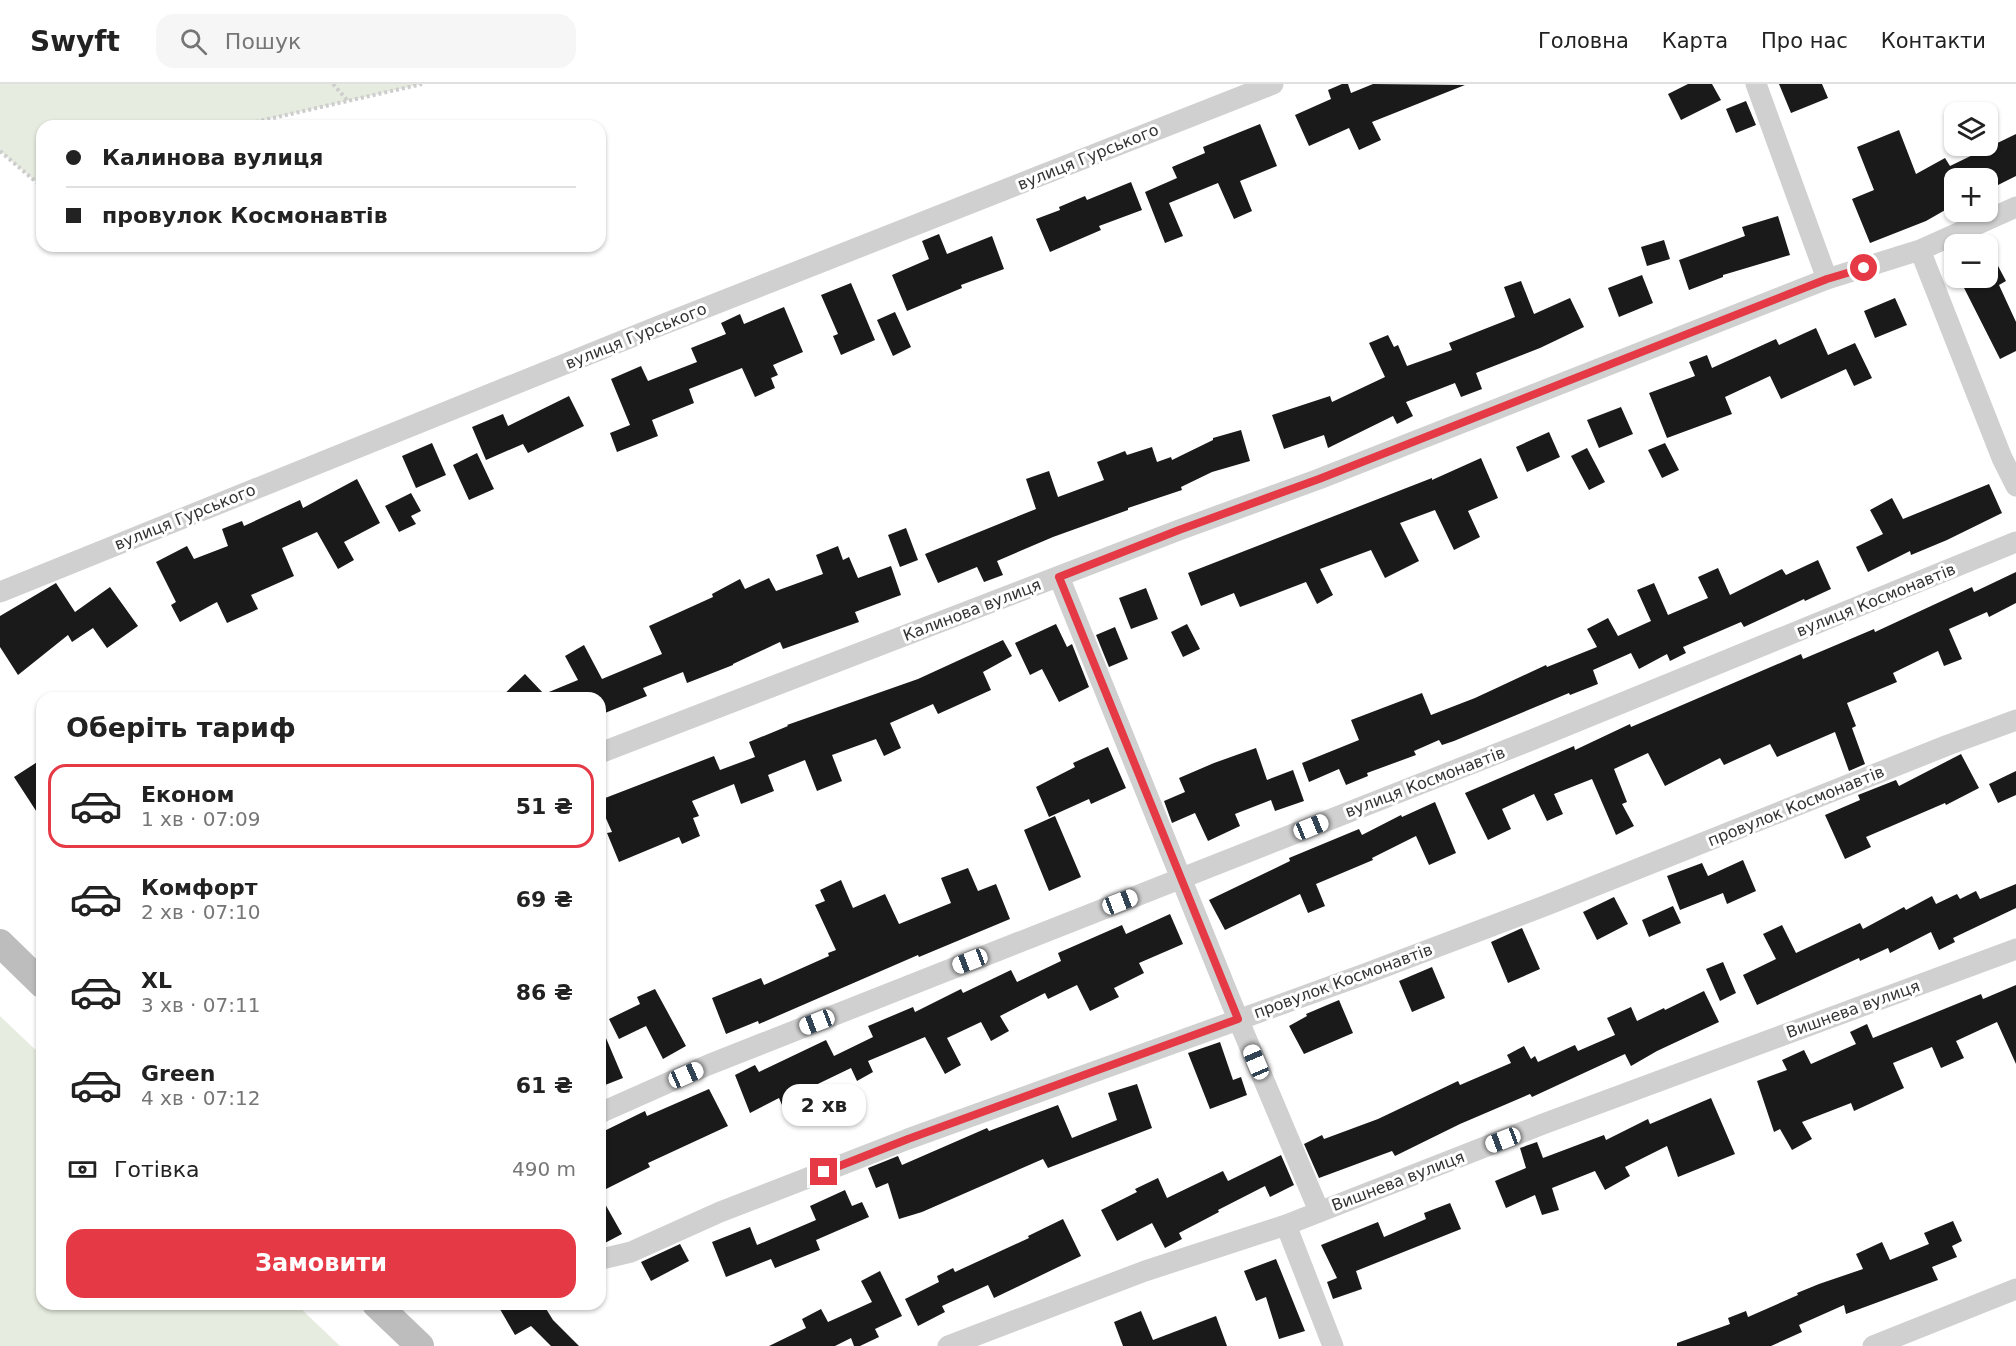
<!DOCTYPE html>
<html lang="uk">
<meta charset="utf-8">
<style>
:root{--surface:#fff;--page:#f6f6f6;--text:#222;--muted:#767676;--line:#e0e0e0;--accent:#e63946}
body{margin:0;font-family:"DejaVu Sans",sans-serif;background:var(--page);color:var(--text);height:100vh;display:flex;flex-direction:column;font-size:22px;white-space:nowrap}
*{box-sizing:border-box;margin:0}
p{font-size:20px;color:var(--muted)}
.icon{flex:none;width:33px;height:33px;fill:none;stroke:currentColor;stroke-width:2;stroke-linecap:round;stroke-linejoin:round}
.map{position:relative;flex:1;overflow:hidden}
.sheet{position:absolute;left:36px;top:608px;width:570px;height:618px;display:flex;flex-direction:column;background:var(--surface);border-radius:18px;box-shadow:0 2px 4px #0004}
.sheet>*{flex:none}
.guide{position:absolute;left:36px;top:36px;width:570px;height:132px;border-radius:18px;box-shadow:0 2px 4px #0004;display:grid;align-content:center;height:132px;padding:0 30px;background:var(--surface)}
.buttons{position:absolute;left:1944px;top:18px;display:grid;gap:12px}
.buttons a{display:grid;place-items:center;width:54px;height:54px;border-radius:12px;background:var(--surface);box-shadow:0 2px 4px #0004;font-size:30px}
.end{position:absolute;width:27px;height:27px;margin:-14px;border:8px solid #e63946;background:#fff;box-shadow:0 0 0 3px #fff}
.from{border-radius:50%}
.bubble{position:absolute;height:42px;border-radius:18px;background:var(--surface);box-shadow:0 2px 4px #0004;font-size:20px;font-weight:600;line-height:42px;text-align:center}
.car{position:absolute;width:18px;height:36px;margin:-18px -9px;border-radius:8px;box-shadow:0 0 4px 2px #0007;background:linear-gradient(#fff 24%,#345 0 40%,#fff 0 76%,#345 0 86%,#fff 0)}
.guide b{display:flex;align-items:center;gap:21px;height:57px;font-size:22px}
.guide b+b{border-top:2px solid var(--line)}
.guide i{width:15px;height:15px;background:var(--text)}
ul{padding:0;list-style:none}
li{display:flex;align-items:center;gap:18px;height:84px;margin:0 12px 9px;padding:0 18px;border:3px solid transparent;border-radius:18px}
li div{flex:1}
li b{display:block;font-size:22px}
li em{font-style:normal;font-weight:600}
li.active{border-color:var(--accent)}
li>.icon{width:54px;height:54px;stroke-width:1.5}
h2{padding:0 30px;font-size:27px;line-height:72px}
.pay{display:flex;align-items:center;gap:15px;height:66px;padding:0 30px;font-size:22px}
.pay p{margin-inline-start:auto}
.button{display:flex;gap:12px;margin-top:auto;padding:12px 30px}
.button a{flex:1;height:69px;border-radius:18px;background:var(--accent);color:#fff;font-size:24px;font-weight:600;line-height:69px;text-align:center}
header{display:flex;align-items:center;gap:36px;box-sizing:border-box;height:84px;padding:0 30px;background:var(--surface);border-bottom:2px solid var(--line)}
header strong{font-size:28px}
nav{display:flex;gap:33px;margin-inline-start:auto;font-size:21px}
.search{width:420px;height:54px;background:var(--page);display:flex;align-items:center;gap:15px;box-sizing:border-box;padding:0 21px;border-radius:18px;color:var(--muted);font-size:22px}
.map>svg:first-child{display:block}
.green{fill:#e6ecdf}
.building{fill:#1a1a1a}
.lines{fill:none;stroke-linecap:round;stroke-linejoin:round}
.path{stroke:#cdcdcd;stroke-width:4;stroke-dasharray:3 3;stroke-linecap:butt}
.street{stroke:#d0d0d0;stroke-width:21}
.secondary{stroke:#bdbdbd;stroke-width:28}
.route{stroke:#e63946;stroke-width:8}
.labels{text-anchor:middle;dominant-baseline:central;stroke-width:6;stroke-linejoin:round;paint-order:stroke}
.street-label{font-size:16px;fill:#333;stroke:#fff}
</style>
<header>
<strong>Swyft</strong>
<div class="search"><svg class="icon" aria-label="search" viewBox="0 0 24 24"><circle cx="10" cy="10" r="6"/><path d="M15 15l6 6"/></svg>Пошук</div>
<nav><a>Головна</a><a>Карта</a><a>Про нас</a><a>Контакти</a></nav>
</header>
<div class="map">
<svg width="2016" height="1262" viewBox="0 0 2016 1262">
<rect width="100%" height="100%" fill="#fff"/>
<path class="green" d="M0,0H422L238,42H42V103L0,67Z
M0,932L42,972V1220H296L340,1262H0Z"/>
<path class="building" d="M1342,0H1348L1351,9L1373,0L1465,1L1372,38L1381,56L1359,66L1349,44L1309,62L1295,31L1331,15L1328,6Z
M1688,0H1712L1721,16L1681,36L1668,10Z
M1779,0H1822L1828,14L1791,29Z
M1746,17L1756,41L1736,49L1726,25Z
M1260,40L1277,82L1240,97L1252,127L1234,135L1218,99L1169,119L1183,152L1165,159L1145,108L1177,94L1172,83L1205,69L1203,63Z
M1899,46L1916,90L1945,74L1950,82L2016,50V92L1988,106V94H1954V121L1926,137L1870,159L1852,115L1874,106L1857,63Z
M1131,98L1142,126L1099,142L1101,146L1050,168L1036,135L1060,126L1059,123L1085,112L1087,116Z
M1778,132L1790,171L1723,191V193L1689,206L1679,176L1745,152L1742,143Z
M939,150L947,170L992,152L1004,185L961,201L962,204L907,227L892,191L929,175L922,157Z
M1664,156L1670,175L1647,182L1641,163Z
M1988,163L2006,197L1999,201L2016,238V267L2000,275L1959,194H1988Z
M1642,191L1653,219L1619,233L1608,204Z
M1521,197L1534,230L1570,214L1584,243L1540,264L1476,289L1482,305L1461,313L1455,299L1406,318L1413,332L1397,340L1393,332L1328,364L1324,351L1284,365L1272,331L1330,312L1332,318L1385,293L1369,259L1388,251L1394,263L1398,261L1407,282L1452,266L1449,259L1515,233L1504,203Z
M851,199L875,256L841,271L833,252L838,250L821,211Z
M1895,214L1907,241L1875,254L1864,227Z
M784,223L803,268L773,281L778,291L771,294L775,304L755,313L742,284L689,305L694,319L652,336L658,352L617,368L610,349L630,341L611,295L641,282L648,297L697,278L691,264L726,250L721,239L740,230L744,240Z
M895,228L911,263L893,272L877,236Z
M1816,244L1828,271L1855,259L1872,294L1854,302L1846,285L1781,315L1770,292L1725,313L1732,330L1667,354L1649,309L1695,292L1689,278L1707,271L1712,284L1776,255L1779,261Z
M569,312L584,342L528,369L523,360L486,376L472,343L503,330L508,342Z
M1621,323L1633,350L1599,364L1587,336Z
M1241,346L1250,377L1212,388L1181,403L1182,406L1128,424V426L1053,453L997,477L1003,491L984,498L977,483L938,499L925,470L1036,425L1026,395L1049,387L1058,413L1104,396L1097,378L1125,367L1127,371L1152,363L1157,378L1171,373L1172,376L1213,356V354Z
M1549,348L1560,373L1527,388L1516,363Z
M432,359L446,391L416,404L402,372Z
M1665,359L1679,386L1662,394L1648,366Z
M1587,364L1605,398L1589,406L1571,372Z
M477,369L494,405L469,416L453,381Z
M1481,374L1498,414L1468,427L1480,453L1454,466L1435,426L1400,439L1419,477L1385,494L1371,466L1320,485L1333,511L1317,520L1306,498L1240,523L1234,509L1201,522L1188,489L1432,394V396Z
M357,395L380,439L344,458L354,476L338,485L317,448L282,464L294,492L251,511L258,525L227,539L217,518L180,538L171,521L176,518L156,478L187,462L194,475L228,462L222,445L242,437L244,442L300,416L303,424Z
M1989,400L2002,429L1947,456L1911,471L1910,467L1868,488L1856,463L1883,450L1870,426L1892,414L1903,435Z
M411,409L421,427L411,432L416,440L399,448L385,422Z
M906,444L918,476L900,483L888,451Z
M838,462L843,476L849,473L858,494L891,482L901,511L855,528L859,538L783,565L780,558L733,580V581L687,599L683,588L643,604L647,612L600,631V614H500L525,590L544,610L578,596L565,572L584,561L602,595L662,570L649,542L713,513L712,510L740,495L745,505L769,494L776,507L823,490L816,471Z
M1818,476L1831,505L1805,517L1804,515L1744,543L1741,538L1683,563L1686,569L1670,577L1667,570L1639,585L1631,569L1593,586L1598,600L1570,611L1569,609L1454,657L1442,661L1439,656L1414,667L1416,671L1367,689L1368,692L1346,701L1339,685L1309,698L1302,679L1359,656L1351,636L1422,609L1431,631L1475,614L1546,581L1547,583L1597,563L1587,545L1608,534L1618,552L1651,537L1637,506L1654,499L1668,531L1708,514L1698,493L1718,484L1730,511L1782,485L1786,491Z
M2016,488V519L1989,533L1987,528L1949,545L1962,575L1944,582L1938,567L1893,589L1897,598L1847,619L1856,642L1852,644L1865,680L1849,687L1835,648L1777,673L1770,660L1724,681L1720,674L1665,702L1648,669L1614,685L1627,718L1622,720L1634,742L1616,751L1592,695L1554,710L1563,730L1547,737L1534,710L1502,725L1511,745L1488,756L1465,709L1574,662L1575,666L1630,640L1631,643L1801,570L1803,575L1874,545L1875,548L1972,503L1974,508Z
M56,499L75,528L110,503L138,542L107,564L93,544L72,558L68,551L18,591L0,563V532Z
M1146,504L1158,535L1131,545L1119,514Z
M1056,540L1067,563L1072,560L1089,603L1059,618L1042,585L1030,591L1015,559Z
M1187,540L1200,565L1183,573L1171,548Z
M1115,543L1128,575L1109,583L1096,551Z
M1003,556L1012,572L983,588L991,606L938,630L933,620L890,639L901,664L884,672L876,655L832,671L842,697L817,707L805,676L768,691L774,707L741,720L734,700L692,717L699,732L693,734L700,752L682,760L679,753L619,778L607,749L612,748L600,721V716L714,672L720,686L755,673L749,658L788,642L787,641L918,595Z
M1108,663L1126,704L1091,720L1089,715L1049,733L1036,703L1075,683L1073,679Z
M1256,664L1267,696L1293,686L1304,717L1275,727L1271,716L1235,730L1240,742L1208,757L1195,729L1172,739L1164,717L1185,708L1179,694L1214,679Z
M1961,670L1979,704L1946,721L1945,719L1866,753L1871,763L1845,775L1825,731L1860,716L1858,711L1896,696L1899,702Z
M42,675V736L14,693Z
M2016,687V711L1998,719L1989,700Z
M1435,718L1456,769L1429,781L1416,752L1372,774L1373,776L1316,800L1325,822L1308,829L1300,810L1225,846L1209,816L1290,777L1289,774L1359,745L1362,751L1401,731L1402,733Z
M1055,732L1081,793L1049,807L1024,746Z
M1743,776L1756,807L1727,820L1723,809L1680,826L1667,792L1702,779L1708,792Z
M968,784L978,807L996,800L1010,835L919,873L918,871L759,940L758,937L726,950L712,914L761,894L764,901L829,872L828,869L836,866L815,821L825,817L820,806L841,796L853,824L885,810L899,840L951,819L941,794Z
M2016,800V824L1953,854L1955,858L1939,866L1931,848L1890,869L1888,864L1860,877L1859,874L1757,921L1743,891L1776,875L1763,850L1782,841L1796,869L1860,839L1863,845L1904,823L1906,826L1932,812L1936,820L1957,810L1960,815L1976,807L1980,815Z
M1614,813L1628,840L1597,856L1583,828Z
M1673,822L1681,839L1649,853L1642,836Z
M1170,830L1183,860L1139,879L1144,889L1114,904L1119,913L1090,927L1077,901L1048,915L1045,909L1000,932L1009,947L991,957L981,938L947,954L961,981L945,990L925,953L868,977L873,988L857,997L851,984L797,1010L801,1020L785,1028L779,1014L750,1029L735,991L755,981L759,988L826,956L834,972L873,953L868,942L913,923L915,928L961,905L963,909L1011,886L1017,898L1061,877L1058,869L1122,841L1126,850Z
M1522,844L1540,885L1508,899L1491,858Z
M1723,878L1736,909L1720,917L1706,885Z
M1432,883L1445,914L1412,928L1399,897Z
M2016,901V980L1997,938L1956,957L1964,974L1941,984L1932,963L1893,979L1904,1004L1854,1027L1851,1019L1802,1038L1812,1055L1792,1066L1780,1045L1774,1048L1757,997L1787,986L1782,976L1804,966L1811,980L1856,960L1850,948L1867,940L1873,954L1981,910L1983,915Z
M655,905L686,962L663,975L646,942L619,955L609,935L640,920L637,913Z
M1704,907L1719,938L1657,967L1631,982L1625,970L1532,1013L1530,1010L1460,1040L1395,1072L1392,1067L1319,1094L1304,1060L1322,1051L1324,1055L1378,1035L1458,997L1460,1001L1511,979L1507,971L1524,962L1531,975L1535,972L1538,978L1575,961L1578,967L1615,951L1607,934L1631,923L1637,937L1664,924L1665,926Z
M1339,916L1353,949L1304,970L1289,942L1307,932L1306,930Z
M600,940L623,994L600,1003Z
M1220,958L1233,996L1241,993L1247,1011L1210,1025L1188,969Z
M1137,1000L1152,1044L1048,1084L1043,1075L922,1128L899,1135L888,1099L876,1104L868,1084L898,1072L902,1081L987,1044L989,1047L1058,1021L1072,1054L1117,1036L1108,1009Z
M709,1005L728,1042L648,1079L650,1083L600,1108V1049L645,1027L647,1032Z
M1711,1014L1735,1070L1678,1093L1667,1062L1625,1083L1630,1092L1605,1106L1595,1087L1552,1104L1559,1126L1542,1131L1535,1111L1506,1124L1495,1097L1526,1084L1520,1064L1537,1058L1543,1074L1604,1051L1606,1056L1648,1035L1650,1040Z
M1281,1071L1294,1101L1270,1113L1265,1102L1218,1126L1219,1128L1179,1149L1182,1155L1165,1164L1152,1139L1117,1157L1101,1126L1137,1108L1135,1105L1158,1094L1167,1114L1223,1087L1228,1097Z
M845,1106L852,1122L862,1118L869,1133L816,1156L820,1166L775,1184L771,1175L726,1193L712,1158L750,1143L757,1161L816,1136L810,1122Z
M600,1111L622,1150L603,1160H600Z
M1450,1119L1461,1145L1356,1187L1362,1205L1333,1215L1327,1198L1337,1194L1321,1161L1378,1138L1384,1153L1426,1135L1424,1129Z
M1063,1135L1081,1172L994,1214L988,1201L942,1222L945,1228L918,1242L905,1215L939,1198L937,1192L953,1184L955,1188L1029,1154L1028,1152Z
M1953,1137L1962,1157L1952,1162L1957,1173L1932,1183L1938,1196L1846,1230L1844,1221L1799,1241L1802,1248L1771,1262H1677V1259L1730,1240L1728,1234L1746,1227L1748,1233L1798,1211L1797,1209L1819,1200L1863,1185L1856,1170L1882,1158L1890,1176L1929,1160L1924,1149Z
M680,1160L689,1177L651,1197L641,1178Z
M1276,1175L1305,1247L1279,1255L1266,1213L1256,1217L1244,1187Z
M880,1187L902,1232L875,1245L879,1253L860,1262H854L851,1254L835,1262H769L806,1244L802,1235L821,1225L828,1238L872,1218L861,1197Z
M497,1220H543L553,1236L579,1262H551L531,1242L515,1251Z
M1141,1227L1153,1256L1216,1232L1227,1262H1123L1114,1238Z"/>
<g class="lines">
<path class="path" d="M333,0L348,17
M238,42L422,0
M0,67L42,103"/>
<path class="street" d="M1756,0L1827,195
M1920,166L2002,374L2016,402
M1059,493L1238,935L1319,1127
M0,508L659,242L1273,0
M600,669L1179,446L1319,395L1827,195L1920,166L2016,123
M600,1029L708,981L1529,657L2016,458
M1286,1141L1333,1262
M600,1172L606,1174L631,1168L720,1128L908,1055L1365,890L1547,821L1948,661L2016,636
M948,1262L1145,1187L1286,1141L1543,1040L2016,865
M1873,1262L2016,1205"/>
<path class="secondary" d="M0,859L42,900
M376,1220L420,1262"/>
</g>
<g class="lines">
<path class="route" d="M824,1088L908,1055L1238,935L1059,493L1179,446L1319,395L1827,195L1864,184"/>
</g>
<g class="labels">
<g class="street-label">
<text transform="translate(1088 73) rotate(-22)">вулиця Гурського</text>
<text transform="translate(636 252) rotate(-22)">вулиця Гурського</text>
<text transform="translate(185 433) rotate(-22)">вулиця Гурського</text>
<text transform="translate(1876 516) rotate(-22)">вулиця Космонавтів</text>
<text transform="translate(972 526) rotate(-21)">Калинова вулиця</text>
<text transform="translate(1425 698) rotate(-21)">вулиця Космонавтів</text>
<text transform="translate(1796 722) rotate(-22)">провулок Космонавтів</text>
<text transform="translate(1343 897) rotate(-20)">провулок Космонавтів</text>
<text transform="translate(1853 925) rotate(-20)">Вишнева вулиця</text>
<text transform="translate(1398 1097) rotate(-21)">Вишнева вулиця</text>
</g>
</g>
</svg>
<div class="buttons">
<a><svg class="icon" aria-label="layers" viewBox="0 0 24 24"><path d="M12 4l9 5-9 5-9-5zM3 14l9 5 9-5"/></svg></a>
<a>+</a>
<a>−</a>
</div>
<i class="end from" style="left:1864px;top:184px"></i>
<i class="end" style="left:824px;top:1088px"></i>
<div class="bubble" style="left:782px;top:1000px;width:84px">2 хв</div>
<i class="car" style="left:1311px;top:743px;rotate:68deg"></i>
<i class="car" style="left:1120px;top:818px;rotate:69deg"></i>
<i class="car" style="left:970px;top:877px;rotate:249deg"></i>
<i class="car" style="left:817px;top:938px;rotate:249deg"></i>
<i class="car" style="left:1256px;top:978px;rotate:337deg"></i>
<i class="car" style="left:686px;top:991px;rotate:66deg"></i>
<i class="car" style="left:1503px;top:1056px;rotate:249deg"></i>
<div class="guide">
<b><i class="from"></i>Калинова вулиця</b>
<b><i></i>провулок Космонавтів</b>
</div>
<section class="sheet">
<h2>Оберіть тариф</h2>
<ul>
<li class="active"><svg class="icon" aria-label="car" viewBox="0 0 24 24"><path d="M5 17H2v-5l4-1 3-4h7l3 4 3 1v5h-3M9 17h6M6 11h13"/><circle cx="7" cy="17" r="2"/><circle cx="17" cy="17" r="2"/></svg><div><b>Економ</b><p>1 хв · 07:09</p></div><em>51 ₴</em></li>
<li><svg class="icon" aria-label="car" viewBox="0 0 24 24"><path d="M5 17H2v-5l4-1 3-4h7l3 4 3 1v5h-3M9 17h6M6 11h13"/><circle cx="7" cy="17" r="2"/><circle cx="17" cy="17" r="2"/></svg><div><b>Комфорт</b><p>2 хв · 07:10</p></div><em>69 ₴</em></li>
<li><svg class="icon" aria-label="car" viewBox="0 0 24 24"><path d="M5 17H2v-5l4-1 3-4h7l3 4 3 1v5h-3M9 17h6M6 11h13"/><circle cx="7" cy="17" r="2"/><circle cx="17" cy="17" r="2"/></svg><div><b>XL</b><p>3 хв · 07:11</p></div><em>86 ₴</em></li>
<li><svg class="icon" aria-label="car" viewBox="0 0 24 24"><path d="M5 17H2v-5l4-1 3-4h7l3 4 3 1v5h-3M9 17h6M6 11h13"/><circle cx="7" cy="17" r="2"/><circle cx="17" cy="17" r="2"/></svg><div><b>Green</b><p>4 хв · 07:12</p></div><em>61 ₴</em></li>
</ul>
<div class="pay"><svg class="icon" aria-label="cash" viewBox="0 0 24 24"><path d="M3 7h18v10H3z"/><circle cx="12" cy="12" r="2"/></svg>Готівка<p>490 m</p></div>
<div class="button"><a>Замовити</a></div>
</section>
</div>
